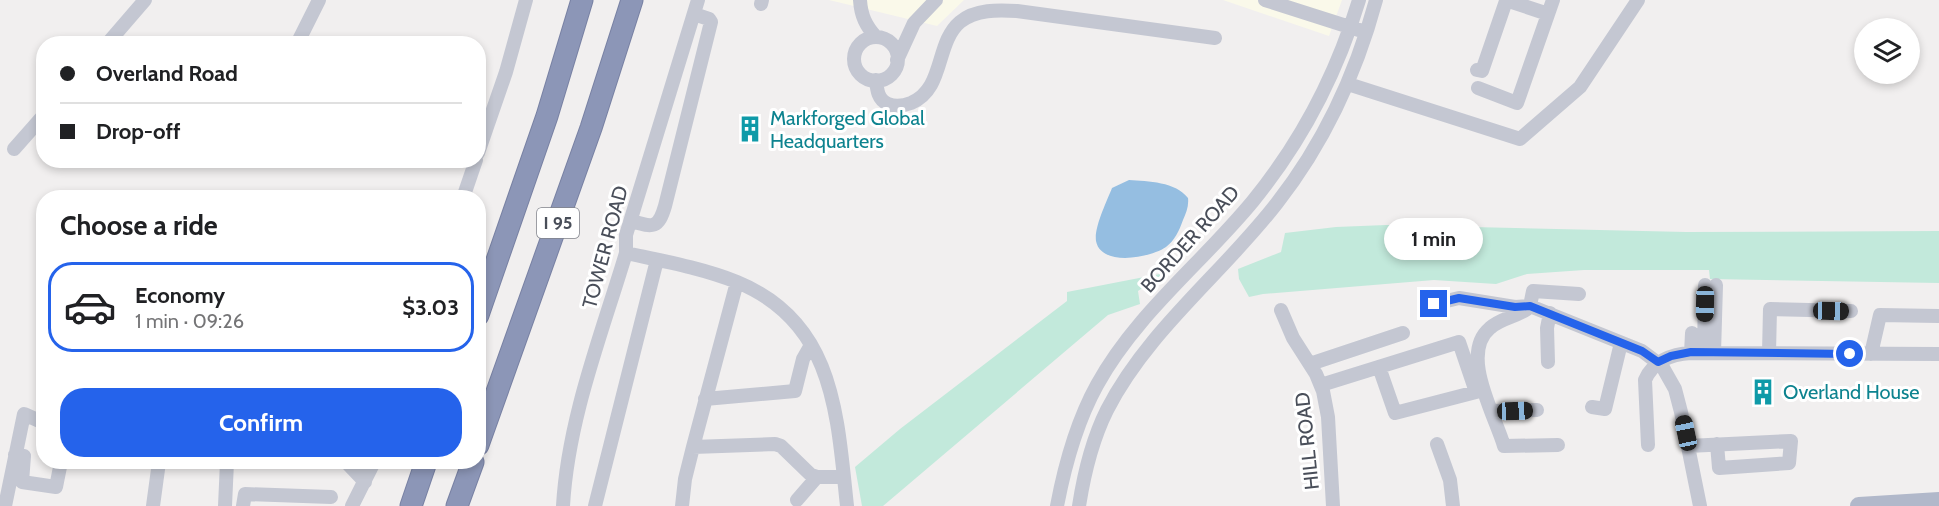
<!DOCTYPE html>
<meta charset="utf-8">
<style>
:root{--surface:#fff;--page:#f6f6f6;--text:#202124;--muted:#757577;--line:#e0e0e0;--accent:#2563eb}
body{margin:0;font-family:Cabin,sans-serif;background:var(--page);color:var(--text);height:100vh;display:flex;flex-direction:column;font-size:22px;white-space:nowrap}
*{box-sizing:border-box;margin:0}
p{font-size:20px;color:var(--muted)}
.icon{flex:none;width:33px;height:33px;fill:none;stroke:currentColor;stroke-width:2;stroke-linecap:round;stroke-linejoin:round}
.map{position:relative;flex:1;overflow:hidden}
.panel{position:absolute;left:36px;top:190px;width:450px;height:279px;display:flex;flex-direction:column;background:var(--surface);border-radius:24px;box-shadow:0 3px 9px #0003}
.panel>*{flex:none}
.guide{position:absolute;left:36px;top:36px;width:450px;height:132px;border-radius:24px;box-shadow:0 3px 9px #0003;display:grid;align-content:center;height:132px;padding:0 24px;background:var(--surface)}
.controls{position:absolute;left:1854px;top:18px;display:grid;gap:12px}
.controls a{display:grid;place-items:center;width:66px;height:66px;border-radius:50%;background:var(--surface);box-shadow:0 3px 9px #0003;font-size:30px}
.end{position:absolute;width:27px;height:27px;margin:-14px;border:8px solid #2563eb;background:#fff;box-shadow:0 0 0 3px #fff}
.from{border-radius:50%}
.bubble{position:absolute;height:42px;border-radius:21px;background:var(--surface);box-shadow:0 3px 9px #0003;font-size:20px;font-weight:700;line-height:42px;text-align:center}
.car{position:absolute;width:18px;height:36px;margin:-18px -9px;border-radius:8px;box-shadow:0 0 4px 2px #0007;background:linear-gradient(#222 24%,#8ab4d8 0 40%,#222 0 76%,#8ab4d8 0 86%,#222 0)}
.guide b{display:flex;align-items:center;gap:21px;height:57px;font-size:22px}
.guide b+b{border-top:2px solid var(--line)}
.guide i{width:15px;height:15px;background:var(--text)}
ul{padding:0;list-style:none}
li{display:flex;align-items:center;gap:18px;height:90px;margin:0 12px 9px;padding:0 12px;border:3px solid var(--line);border-radius:24px}
li div{flex:1}
li b{display:block;font-size:22px}
li em{font-style:normal;font-weight:700}
li.current{border-color:var(--accent)}
li>.icon{width:54px;height:54px;stroke-width:1.5}
h2{padding:0 24px;font-size:27px;line-height:72px}
.button{display:flex;gap:12px;margin-top:auto;padding:12px 24px}
.button a{flex:1;height:69px;border-radius:24px;background:var(--accent);color:#fff;font-size:24px;font-weight:700;line-height:69px;text-align:center}
.map>svg:first-child{display:block}
.commercial{fill:#faf9ea}
.green{fill:#c2e9db}
.water{fill:#95bee1}
.lines{fill:none;stroke-linecap:round;stroke-linejoin:round}
.highway-casing{stroke:#7881a3;stroke-width:23}
.minor{stroke:#c4c7d2;stroke-width:14}
.major{stroke:#b1b8ca;stroke-width:18}
.highway{stroke:#8c96b7;stroke-width:21}
.route{stroke:#2563eb;stroke-width:8}
.labels{text-anchor:middle;dominant-baseline:central;stroke-width:6;stroke-linejoin:round;paint-order:stroke}
.shield{fill:#fff;stroke:#80838b;stroke-width:1.5}
.shield-label{font-size:18px;font-weight:bold;fill:#494e59}
.culture-label{font-size:20px;fill:#0d838f;stroke:#fff;text-anchor:start}
.street-label{font-size:20px;fill:#494e59;stroke:#fff}
</style>
<div class="map">
<svg width="1939" height="506" viewBox="0 0 1939 506">
<rect width="100%" height="100%" fill="#f1efef"/>
<path class="commercial" d="M829,0H964L937,26Z
M1223,0H1342L1329,36Z"/>
<path class="green" d="M1386,225L1686,232L1939,231V283L1710,279L1709,270H1584L1527,274L1496,284L1434,280L1263,294L1249,297L1239,279L1238,269L1281,252L1285,233L1336,227Z
M1165,273L1138,291L1140,304L1108,315L883,506H862L855,467L900,429L1067,301V292Z"/>
<path class="water" d="M1129,180C1148,181 1176,182 1188,198C1189,206 1186,213 1183,220C1179,231 1175,240 1166,247C1150,258 1101,267 1096,241C1094,227 1107,201 1112,188Z"/>
<g class="lines">
<g class="highway-casing">
<path id="highway" d="M478,315L547,116L582,0
M478,445L591,128L632,0
M411,506L426,462
M457,506L473,462"/>
</g>
<path class="minor" d="M860,0C861,16 866,26 876,37
M1265,0L1359,30
M1506,0L1548,14
M761,4L762,0
M854 59a22 22 0 1 1 44 0a22 22 0 1 1-44 0Z
M107,44L145,0
M297,44L319,0
M897,60L914,23L936,0
M1477,70L1482,71L1506,1
M876,80C877,90 878,100 888,104C896,107 903,106 911,103C945,89 935,43 960,22C976,9 998,10 1017,11L1215,38
M1348,84L1520,139L1580,87L1638,0
M1478,88L1517,103L1553,0
M14,149L44,115
M478,153L506,72L526,0
M463,198L476,160
M631,221C652,227 658,230 665,206L711,22L709,19L694,14
M626,253C663,261 702,268 737,282C835,322 837,415 847,506
M1434,304L1459,298L1515,307L1530,306L1642,351L1662,366L1675,389L1681,412L1700,506
M1281,310L1293,338L1316,374L1323,391L1328,417L1333,506
M1691,353L1692,333
M1704,353L1705,285
M1714,353L1716,285
M1769,353L1770,309L1851,311
M1871,354L1880,315L1938,316
M1548,362L1547,328L1550,313
M1310,364L1403,333
M1321,385L1459,342L1476,392L1395,413L1379,367
M705,399L795,391L803,359L811,345
M1592,407L1605,409L1621,343
M1492,411L1537,410
M1437,444L1450,480L1453,506
M1558,445L1504,446C1495,415 1459,354 1490,328C1501,318 1516,317 1527,309L1530,306L1533,291L1579,294
M1648,445L1645,380C1653,361 1672,354 1691,353L1939,354
M1688,446L1791,441L1789,463L1719,468L1717,444
M693,447L775,444L781,446L811,475L817,477H844
M15,455L24,456L22,482L56,487L61,462
M346,462L365,482
M797,500L817,477
M5,506L24,414L44,423
M153,506L159,462
M225,506L227,462
M243,506L245,494L331,497
M352,506L374,462
M563,506C568,419 601,336 626,253V235L698,0
M595,506L657,260
M682,506L685,479L693,447L737,282
M1057,506C1065,464 1076,423 1097,385C1136,314 1202,263 1253,201C1301,142 1337,73 1359,0
M1079,506C1084,474 1092,440 1107,410C1148,330 1223,273 1277,203C1324,143 1356,74 1376,0"/>
<path class="major" d="M1859,506L1939,501"/>
<use href="#highway" class="highway"/>
</g>
<g class="lines">
<path class="route" d="M1434,304L1459,298L1515,307L1530,306L1642,351L1658,362L1671,356L1691,352L1850,354"/>
</g>
<defs>
<g id="building-bare" transform="scale(2.07)"><path d="M-4-6H4V6H1V3H-1V6H-4ZM-2.5-4.3h1.7v1.8h-1.7ZM.8-4.3h1.7v1.8H.8ZM-2.5-1h1.7V.8h-1.7ZM.8-1h1.7V.8H.8Z" fill="#0f9aa8" stroke="#fff" stroke-width="2.5" paint-order="stroke"/></g>
</defs>
<g fill-rule="evenodd">
<use href="#building-bare" x="750" y="129"/>
<use href="#building-bare" x="1763" y="392"/>
</g>
<g class="labels">
<rect class="shield" x="537" y="208" width="42" height="30" rx="4.5"/>
<g class="shield-label">
<text x="558" y="223">I 95</text>
</g>
<g class="culture-label">
<text x="770" y="118">Markforged Global<tspan x="770" dy="23">Headquarters</tspan></text>
<text x="1783" y="392">Overland House</text>
</g>
<g class="street-label">
<text transform="translate(1190 239) rotate(-48)">BORDER ROAD</text>
<text transform="translate(605 247) rotate(-75)">TOWER ROAD</text>
<text transform="translate(1307 441) rotate(-96)">HILL ROAD</text>
</g>
</g>
</svg>
<div class="controls">
<a><svg class="icon" aria-label="layers" viewBox="0 0 24 24"><path d="M12 4l9 5-9 5-9-5zM3 14l9 5 9-5"/></svg></a>
</div>
<i class="end from" style="left:1850px;top:354px"></i>
<i class="end" style="left:1434px;top:304px"></i>
<div class="bubble" style="left:1384px;top:218px;width:99px">1 min</div>
<i class="car" style="left:1705px;top:304px;rotate:181deg"></i>
<i class="car" style="left:1831px;top:311px;rotate:91deg"></i>
<i class="car" style="left:1515px;top:411px;rotate:88deg"></i>
<i class="car" style="left:1686px;top:433px;rotate:348deg"></i>
<div class="guide">
<b><i class="from"></i>Overland Road</b>
<b><i></i>Drop-off</b>
</div>
<section class="panel">
<h2>Choose a ride</h2>
<ul>
<li class="current"><svg class="icon" aria-label="car" viewBox="0 0 24 24"><path d="M5 17H2v-5l4-1 3-4h7l3 4 3 1v5h-3M9 17h6M6 11h13"/><circle cx="7" cy="17" r="2"/><circle cx="17" cy="17" r="2"/></svg><div><b>Economy</b><p>1 min · 09:26</p></div><em>$3.03</em></li>
</ul>
<div class="button"><a>Confirm</a></div>
</section>
</div>
